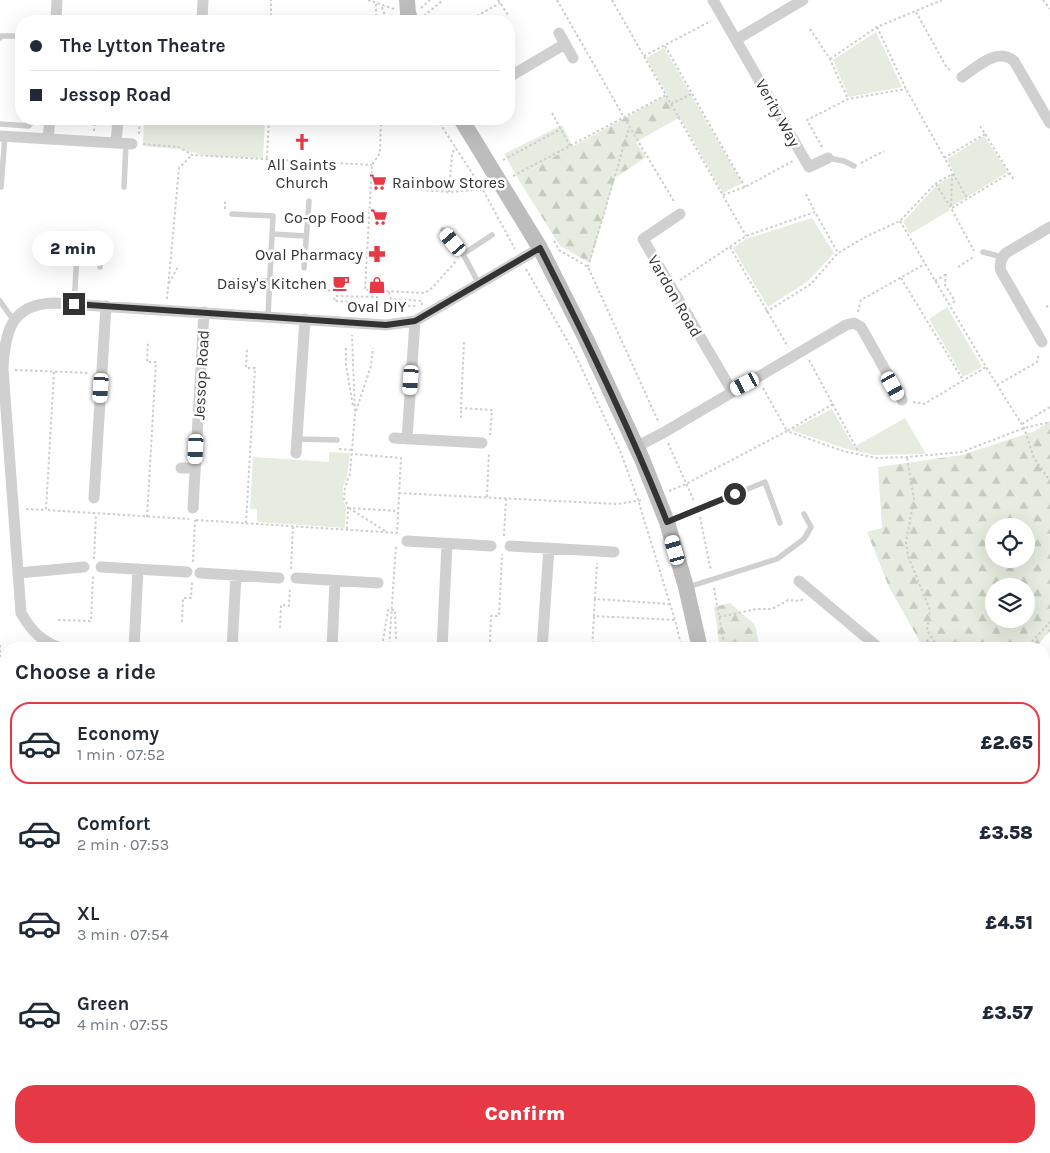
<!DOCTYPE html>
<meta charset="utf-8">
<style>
:root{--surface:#fff;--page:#f2f2f3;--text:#1f2937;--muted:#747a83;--line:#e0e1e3;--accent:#e63946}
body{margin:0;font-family:Karla,sans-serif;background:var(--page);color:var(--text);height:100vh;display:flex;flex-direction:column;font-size:19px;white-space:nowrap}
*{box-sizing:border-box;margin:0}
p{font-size:16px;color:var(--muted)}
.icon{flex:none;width:28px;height:28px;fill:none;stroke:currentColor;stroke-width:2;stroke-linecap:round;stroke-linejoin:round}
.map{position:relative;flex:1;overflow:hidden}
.sheet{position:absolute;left:0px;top:642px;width:1050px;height:511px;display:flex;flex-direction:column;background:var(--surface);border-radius:20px 20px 0 0;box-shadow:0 5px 20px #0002}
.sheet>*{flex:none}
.guide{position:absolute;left:15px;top:15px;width:500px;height:110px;border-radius:20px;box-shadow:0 5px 20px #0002;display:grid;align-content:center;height:110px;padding:0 15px;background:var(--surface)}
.tools{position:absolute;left:985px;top:518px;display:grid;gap:10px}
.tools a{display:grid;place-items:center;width:50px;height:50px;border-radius:50%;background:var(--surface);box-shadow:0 5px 20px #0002;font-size:25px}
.end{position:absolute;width:22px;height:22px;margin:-11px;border:6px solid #333;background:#fff;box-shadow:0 0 0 2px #fff}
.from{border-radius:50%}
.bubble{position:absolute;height:35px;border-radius:18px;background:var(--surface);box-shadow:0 5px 20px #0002;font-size:16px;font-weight:800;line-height:35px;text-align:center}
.car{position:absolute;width:15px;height:30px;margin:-15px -8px;border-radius:6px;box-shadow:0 0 4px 1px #0007;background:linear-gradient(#fff 24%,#345 0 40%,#fff 0 76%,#345 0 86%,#fff 0)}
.guide b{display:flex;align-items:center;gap:18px;height:48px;font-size:19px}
.guide b+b{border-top:1px solid var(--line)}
.guide i{width:12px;height:12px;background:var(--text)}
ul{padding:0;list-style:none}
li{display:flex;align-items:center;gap:15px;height:82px;margin:0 10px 8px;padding:0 5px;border:2px solid transparent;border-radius:20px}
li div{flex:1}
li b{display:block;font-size:19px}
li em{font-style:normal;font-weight:800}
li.on{border-color:var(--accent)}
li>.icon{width:45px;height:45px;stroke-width:1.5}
h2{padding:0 15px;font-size:22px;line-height:60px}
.primary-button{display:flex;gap:10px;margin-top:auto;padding:10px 15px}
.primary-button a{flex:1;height:58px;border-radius:20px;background:var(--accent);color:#fff;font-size:20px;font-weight:800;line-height:58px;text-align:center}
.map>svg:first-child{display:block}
.green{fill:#e6ecdf}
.forest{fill:url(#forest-firs);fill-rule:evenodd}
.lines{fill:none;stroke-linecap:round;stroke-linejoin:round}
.path{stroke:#cdcdcd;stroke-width:2;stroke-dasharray:2.5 2.5;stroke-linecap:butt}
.lane{stroke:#d0d0d0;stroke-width:5.5}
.street{stroke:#d0d0d0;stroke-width:11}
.secondary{stroke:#bdbdbd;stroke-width:16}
.route{stroke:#333;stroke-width:6}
.labels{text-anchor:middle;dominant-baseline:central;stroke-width:5;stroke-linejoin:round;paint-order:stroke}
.street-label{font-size:16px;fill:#333;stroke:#fff}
.poi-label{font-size:16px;fill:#333;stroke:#fff;text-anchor:end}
</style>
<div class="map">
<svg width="1050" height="1153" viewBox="0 0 1050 1153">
<defs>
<pattern id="forest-firs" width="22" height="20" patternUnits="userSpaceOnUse" patternTransform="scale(1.25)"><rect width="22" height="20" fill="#e6ecdf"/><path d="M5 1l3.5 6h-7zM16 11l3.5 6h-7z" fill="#c6cbc0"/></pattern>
</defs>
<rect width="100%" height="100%" fill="#fff"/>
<path class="green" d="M876,32L902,87L849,97L833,60Z
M664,48L742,183L723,193L646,58Z
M144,119H265L263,158L208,156L178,149L143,146Z
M562,125L573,147L517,177L504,154Z
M984,136L1008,172L949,208L950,210L910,234L903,222L937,185L955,174L947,159Z
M812,218L834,253L808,281L768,307L733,248L746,239Z
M947,307L982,367L963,377L929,319Z
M832,409L854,447L905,418L926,454L874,455L843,448L791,430Z
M329,452L350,453L347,478L343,486V500L346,507L345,528L257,522V509H250L253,457L329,462Z
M1044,762L1050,763V997L1044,974Z
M1050,1087V1153H816L832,1148H1044V1089Z"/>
<path class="forest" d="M667,95L680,117L636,142L646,157L615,178L590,263L560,246L517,177Z
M1050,421V631L1034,649H924L889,587L867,532L882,528L878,467L962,455L1035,431ZM1026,526V559H994V526ZM994,586H1026V619H994Z
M730,603L755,625L760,649H720L714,607Z"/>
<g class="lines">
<path class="path" d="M368,0L394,9
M498,0L508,15
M557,0L629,126L675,203
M612,0L746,236
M1043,0L1050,9
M376,4V21
M382,7L387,21
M421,8L430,0
M916,12L947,68L952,71
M424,16L443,0
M97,21H105
M271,21V0
M468,21L500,3
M877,27L906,89L967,198
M810,29L830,59L848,99
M665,46L745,187
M644,56L711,21
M830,59L877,27L942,0
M671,104L691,94
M552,113L570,146
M381,119L380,153L372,165L365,290L425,293L432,288L457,260
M437,119L483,190L515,249
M980,126L1014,180
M94,131L95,119
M139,134L140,119
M143,144L179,147L192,155L372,165
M822,147L807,120L848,99L906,89
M267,158L269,119
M944,158L985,134
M503,160L561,129
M861,163L884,151
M513,176L666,95
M936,184L951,208L974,251
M406,189L449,192L487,189
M449,192L452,155L455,147
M806,194L815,212
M723,195L745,187L793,161
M951,206L952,174
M952,208L1010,173
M225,209V199
M900,221L986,367L1024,428L1034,458L1050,481
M554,241L559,250L588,267L659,423
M730,247L788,347
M588,267L629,128
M958,267L975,256
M526,269L575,354L621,453L638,500L675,620L682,649
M946,274L945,285L955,301L951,305
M901,278L963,380
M680,280L746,236L815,212L838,253
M935,281L948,273
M169,283L179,265
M278,289L345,291
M389,292L391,299L422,301V305
M167,299L179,168L192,155
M353,302L334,301L335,296L377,297V305L418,306
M1046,307L1050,305
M353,308V298
M766,312L811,284L838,253L867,236L900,221L935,184L952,174
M858,312L861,300L925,264
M464,342L461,408L492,410L490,435
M346,348V365L353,406
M809,360L859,453
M15,370L90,373
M54,372L46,510L189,519
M997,385L1037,362L1039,353
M763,388L787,431L833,404
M913,402L924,404L986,367
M356,411L371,366L373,348
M461,418V408
M1022,424L1050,407
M668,443L694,501
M339,449L352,450
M907,458L914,499L906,542L908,556L930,610L927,630L939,649
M669,491L686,484L787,431L843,451L876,458L907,457L962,452L1024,428L1050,422
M399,493L618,504L643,500
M487,497L489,452
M348,508L398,511
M349,508L385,531
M26,509L46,510
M147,517L156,362H147L148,341
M700,517L711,571
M196,520L397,533L401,458L352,454
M246,523L255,368H246L247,348
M347,529L348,506L344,499L345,487L350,474L355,413L352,335
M504,536L506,499
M94,559L96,514
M193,562L195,520
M291,569L293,526
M714,588L725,649
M595,599L597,563
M670,604L595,599L594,616L675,620
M719,617L757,609H772L788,600L800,601L803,599
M58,620L91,621L93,576
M182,622L183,598H191L192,582
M280,628L281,605L289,606L290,588
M383,641L388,610H395L396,641
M490,642L491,616H499L502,554
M0,645L6,839
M389,649L396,545
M592,649L594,616
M1025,649L1050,622
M0,852H6
M1044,1097H1050
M16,1148L17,1153
M784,1148L786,1153
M304,1153V1148
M407,1153L408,1148
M516,1153V1148
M616,1153V1148
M711,1153L712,1148
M742,1153L743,1148
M879,1153L886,1148"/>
<path class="lane" d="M0,38L1,36H21
M0,124L29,126L34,119
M828,158L844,161L854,166
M1,187L5,136
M124,187L126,144
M232,214L273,216L268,316
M443,230L463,254L479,284
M272,234L305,236
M983,252L1002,257
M463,254L492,235
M304,268L309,201
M256,281H270
M0,301L14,321
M74,304L78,238L102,239L100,267
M297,439L337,440
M669,521L765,482L780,523
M688,587L777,559L804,539L811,527L804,514
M1044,988L1050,1013"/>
<path class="street" d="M713,0L809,167L828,158
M56,21L57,0
M202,21L203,0
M559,33L573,58
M737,39L803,0
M509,77L565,44
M962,77C976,68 998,46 1014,61L1050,123
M0,136L132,144
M48,138L50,119
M116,143L118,119
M680,214L643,239L732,391
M1042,342L1001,271C999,264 1001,258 1006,253L1050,227
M394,438L482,443
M407,439L415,321
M636,447L663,433L846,325L854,323L861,327L902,400
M296,453L305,319
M181,468H195
M94,498L106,306
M193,508L204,312
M407,541L491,546
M510,546L614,552
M101,567L187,572
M18,573L84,567
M200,573L279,578
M296,578L378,583
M799,581L880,649
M64,649C43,643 32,632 21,613L3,369C5,333 10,304 54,303L386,325L415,321L540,248
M134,649L138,569
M232,649L236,575
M332,649L335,581
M442,649L447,544
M542,649L549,548
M1044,675L1050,669
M39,1148V1153
M583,1148L603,1149
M351,1153L352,1148
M463,1153V1148
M662,1153V1148"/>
<path class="secondary" d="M407,0L408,13L411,21
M461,119L540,248L586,339L642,459L667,522L686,587L700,649
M1044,739H1050
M803,1148L804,1153"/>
</g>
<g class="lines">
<path class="route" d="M74,304L386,325L415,321L540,248C586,338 630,428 667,522L735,494"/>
</g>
<defs>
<g id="church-bare" transform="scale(1.35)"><path d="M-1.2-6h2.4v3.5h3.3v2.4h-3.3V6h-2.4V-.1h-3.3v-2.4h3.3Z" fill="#e63946" stroke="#fff" stroke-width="2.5" paint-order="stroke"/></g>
<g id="supermarket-bare" transform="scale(1.35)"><path d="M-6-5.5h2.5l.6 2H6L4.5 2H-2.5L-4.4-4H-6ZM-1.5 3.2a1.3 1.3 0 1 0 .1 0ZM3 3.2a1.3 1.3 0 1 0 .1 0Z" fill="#e63946" stroke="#fff" stroke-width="2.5" paint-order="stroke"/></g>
<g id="pharmacy-bare" transform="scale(1.35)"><path d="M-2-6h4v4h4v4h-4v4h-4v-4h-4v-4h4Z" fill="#e63946" stroke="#fff" stroke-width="2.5" paint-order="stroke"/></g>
<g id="cafe-bare" transform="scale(1.35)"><path d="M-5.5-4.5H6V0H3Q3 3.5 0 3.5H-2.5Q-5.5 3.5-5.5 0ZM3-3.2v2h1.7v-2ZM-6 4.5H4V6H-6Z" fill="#e63946" stroke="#fff" stroke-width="2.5" paint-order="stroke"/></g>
<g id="shop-bare" transform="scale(1.35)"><path d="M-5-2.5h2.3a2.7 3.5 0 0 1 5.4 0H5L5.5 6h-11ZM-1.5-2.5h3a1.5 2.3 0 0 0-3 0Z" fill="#e63946" stroke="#fff" stroke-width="2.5" paint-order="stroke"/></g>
</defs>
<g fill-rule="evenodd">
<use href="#church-bare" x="302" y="142"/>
<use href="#supermarket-bare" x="378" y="182"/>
<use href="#supermarket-bare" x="379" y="217"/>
<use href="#pharmacy-bare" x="377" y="254"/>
<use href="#cafe-bare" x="341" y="283"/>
<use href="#shop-bare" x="377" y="285"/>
</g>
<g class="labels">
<g class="street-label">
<text transform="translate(778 113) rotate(61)">Verity Way</text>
<text transform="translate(675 296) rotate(60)">Vardon Road</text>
<text transform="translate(201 375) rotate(-87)">Jessop Road</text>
</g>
<g class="poi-label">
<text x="302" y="164" text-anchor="middle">All Saints<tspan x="302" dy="18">Church</tspan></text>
<text x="392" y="182" text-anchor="start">Rainbow Stores</text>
<text x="365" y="217">Co-op Food</text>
<text x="363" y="254">Oval Pharmacy</text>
<text x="327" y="283">Daisy's Kitchen</text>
<text x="377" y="306" text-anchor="middle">Oval DIY</text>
</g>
</g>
</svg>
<div class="tools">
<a><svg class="icon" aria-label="locate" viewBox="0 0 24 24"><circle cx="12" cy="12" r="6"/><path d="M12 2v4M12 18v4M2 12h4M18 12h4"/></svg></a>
<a><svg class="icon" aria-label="layers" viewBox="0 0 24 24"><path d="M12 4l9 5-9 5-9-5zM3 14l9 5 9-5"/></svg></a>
</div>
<i class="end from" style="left:735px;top:494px"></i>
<i class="end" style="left:74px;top:304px"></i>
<div class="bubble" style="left:32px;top:231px;width:82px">2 min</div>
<i class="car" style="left:453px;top:242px;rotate:320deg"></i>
<i class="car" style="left:411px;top:380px;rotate:184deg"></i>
<i class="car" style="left:745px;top:384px;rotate:243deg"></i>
<i class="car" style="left:893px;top:386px;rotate:151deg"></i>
<i class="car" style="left:101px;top:388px;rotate:184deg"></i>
<i class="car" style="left:196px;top:449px;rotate:183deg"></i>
<i class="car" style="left:675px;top:550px;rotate:344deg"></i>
<div class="guide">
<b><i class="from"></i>The Lytton Theatre</b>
<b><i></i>Jessop Road</b>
</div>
<section class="sheet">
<h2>Choose a ride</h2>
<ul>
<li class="on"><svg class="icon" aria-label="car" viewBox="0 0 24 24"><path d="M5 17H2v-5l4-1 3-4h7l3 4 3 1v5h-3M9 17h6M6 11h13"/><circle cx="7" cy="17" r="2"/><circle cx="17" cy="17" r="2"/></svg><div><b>Economy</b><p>1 min · 07:52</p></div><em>£2.65</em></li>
<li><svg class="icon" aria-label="car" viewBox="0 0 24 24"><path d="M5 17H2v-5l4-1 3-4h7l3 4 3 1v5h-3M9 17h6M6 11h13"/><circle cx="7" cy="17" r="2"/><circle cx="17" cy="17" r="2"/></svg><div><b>Comfort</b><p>2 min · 07:53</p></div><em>£3.58</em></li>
<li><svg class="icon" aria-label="car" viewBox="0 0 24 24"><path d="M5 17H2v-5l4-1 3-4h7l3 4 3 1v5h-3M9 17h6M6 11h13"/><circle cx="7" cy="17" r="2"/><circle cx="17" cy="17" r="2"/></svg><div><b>XL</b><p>3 min · 07:54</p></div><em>£4.51</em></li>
<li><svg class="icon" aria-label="car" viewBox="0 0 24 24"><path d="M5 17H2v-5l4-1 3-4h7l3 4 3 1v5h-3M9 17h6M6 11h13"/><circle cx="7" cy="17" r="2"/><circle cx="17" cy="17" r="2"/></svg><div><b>Green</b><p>4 min · 07:55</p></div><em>£3.57</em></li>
</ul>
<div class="primary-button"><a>Confirm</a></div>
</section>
</div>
